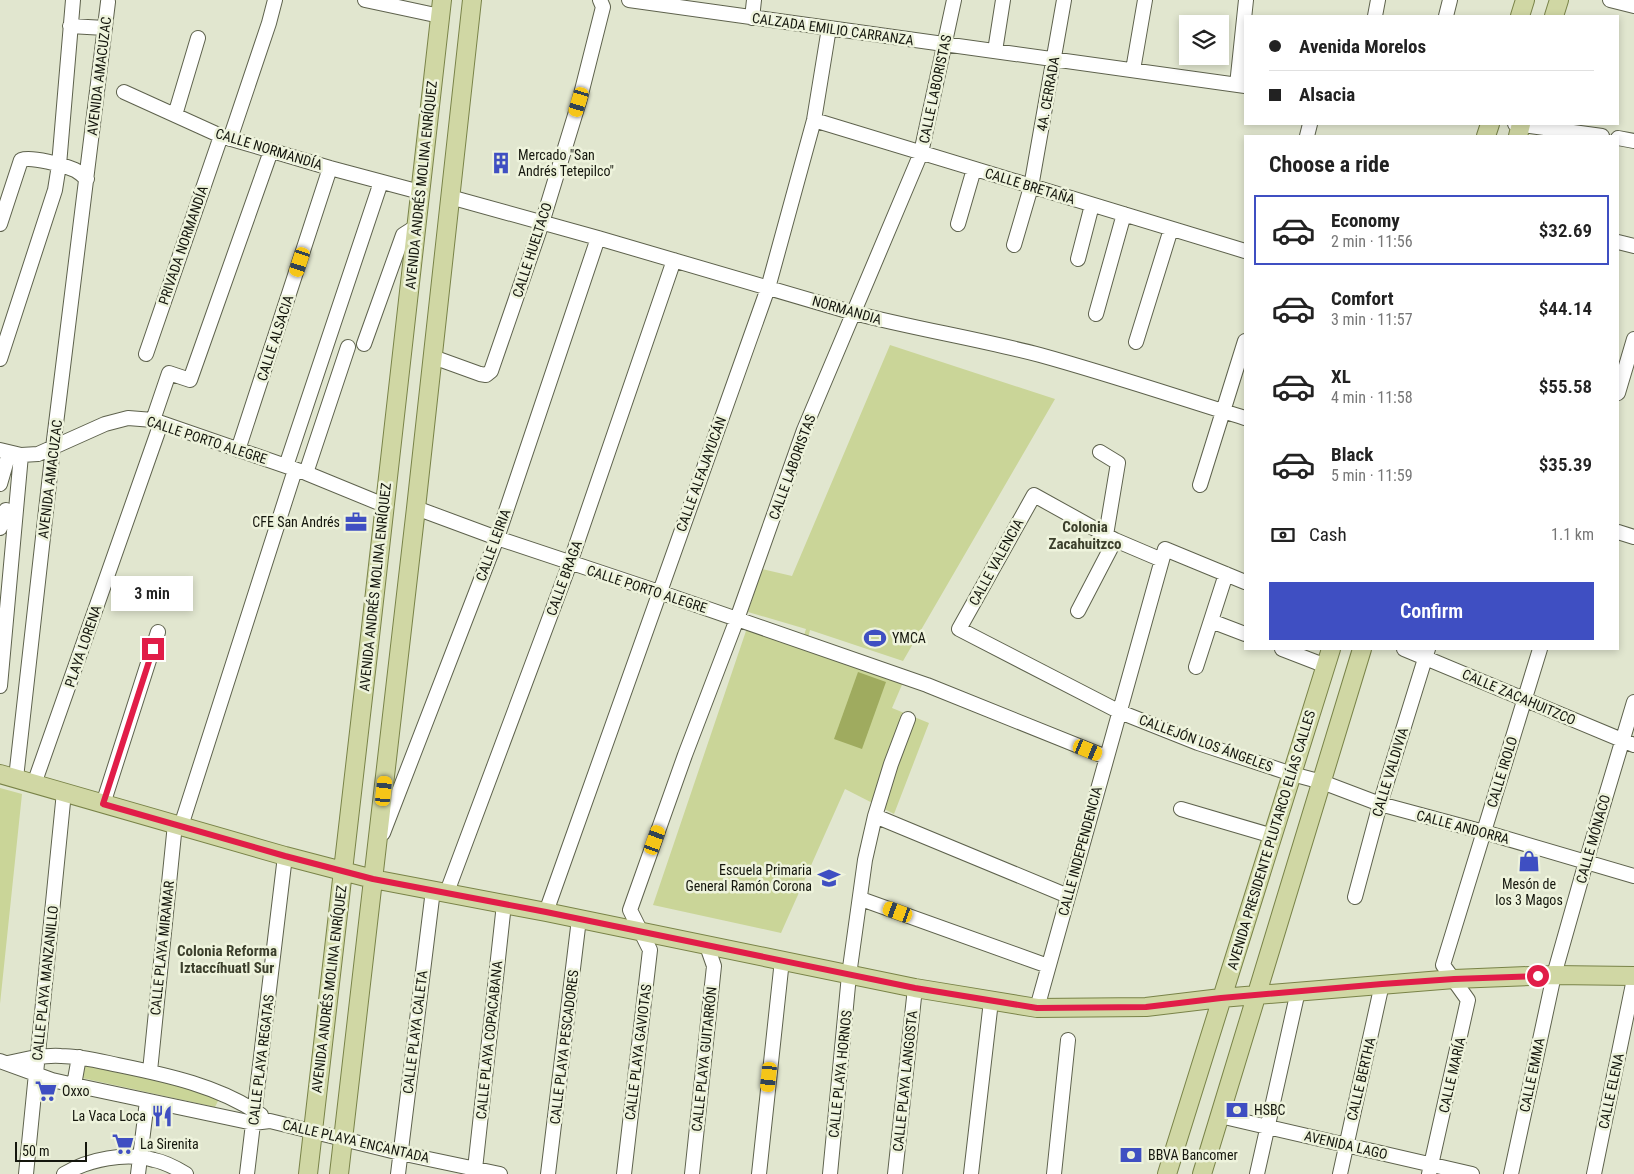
<!DOCTYPE html>
<meta charset="utf-8">
<style>
:root{--surface:#fff;--page:#f6f6f6;--text:#222;--muted:#767676;--line:#e0e0e0;--accent:#3f4fc2}
body{margin:0;font-family:"Roboto Condensed",sans-serif;background:var(--page);color:var(--text);height:100vh;display:flex;flex-direction:column;font-size:19px;white-space:nowrap}
*{box-sizing:border-box;margin:0}
p{font-size:16px;color:var(--muted)}
.icon{flex:none;width:28px;height:28px;fill:none;stroke:currentColor;stroke-width:2;stroke-linecap:round;stroke-linejoin:round}
.map{position:relative;flex:1;overflow:hidden}
.panel{position:absolute;left:1244px;top:135px;width:375px;height:515px;display:flex;flex-direction:column;background:var(--surface);border-radius:0px;box-shadow:0 2px 8px #0003}
.panel>*{flex:none}
.guide{position:absolute;left:1244px;top:15px;width:375px;height:110px;border-radius:0px;box-shadow:0 2px 8px #0003;display:grid;align-content:center;height:110px;padding:0 25px;background:var(--surface)}
.buttons{position:absolute;left:1179px;top:15px;display:grid;gap:10px}
.buttons a{display:grid;place-items:center;width:50px;height:50px;border-radius:0px;background:var(--surface);box-shadow:0 2px 8px #0003;font-size:25px}
.scale{position:absolute;left:15px;bottom:12px;width:72px;box-sizing:border-box;padding-left:5px;border:2px solid #14160d;border-top:0;font-size:14px;line-height:18px;white-space:nowrap;color:#14160d;-webkit-text-stroke:4px #eef3dc;paint-order:stroke}
.end{position:absolute;width:22px;height:22px;margin:-11px;border:6px solid #e11d48;background:#fff;box-shadow:0 0 0 2px #fff}
.from{border-radius:50%}
.bubble{position:absolute;height:35px;border-radius:0px;background:var(--surface);box-shadow:0 2px 8px #0003;font-size:16px;font-weight:600;line-height:35px;text-align:center}
.car{position:absolute;width:15px;height:30px;margin:-15px -8px;border-radius:6px;box-shadow:0 0 4px 1px #0007;background:linear-gradient(#f5c518 24%,#345 0 40%,#f5c518 0 76%,#345 0 86%,#f5c518 0)}
.guide b{display:flex;align-items:center;gap:18px;height:48px;font-size:19px}
.guide b+b{border-top:1px solid var(--line)}
.guide i{width:12px;height:12px;background:var(--text)}
ul{padding:0;list-style:none}
li{display:flex;align-items:center;gap:15px;height:70px;margin:0 10px 8px;padding:0 15px;border:2px solid transparent;border-radius:0px}
li div{flex:1}
li b{display:block;font-size:19px}
li em{font-style:normal;font-weight:600}
li.active{border-color:var(--accent)}
li>.icon{width:45px;height:45px;stroke-width:1.5}
h2{padding:0 25px;font-size:22px;line-height:60px}
.pay{display:flex;align-items:center;gap:12px;height:55px;padding:0 25px;font-size:19px}
.pay p{margin-inline-start:auto}
.action{display:flex;gap:10px;margin-top:auto;padding:10px 25px}
.action a{flex:1;height:58px;border-radius:0px;background:var(--accent);color:#fff;font-size:20px;font-weight:600;line-height:58px;text-align:center}
.map>svg:first-child{display:block}
.green{fill:#cad598}
.water{fill:#9fab5f}
.lines{fill:none;stroke-linecap:round;stroke-linejoin:round}
.minor-casing{stroke:#5e624d;stroke-width:16}
.major-casing{stroke:#798348;stroke-width:20}
.minor{stroke:#fff;stroke-width:14}
.major{stroke:#d0d7a4;stroke-width:18}
.route{stroke:#e11d48;stroke-width:6}
.labels{text-anchor:middle;dominant-baseline:central;stroke-width:5;stroke-linejoin:round;paint-order:stroke}
.street-label{font-size:14px;fill:#14160d;stroke:#eef3dc}
.poi-label{font-size:14px;fill:#14160d;stroke:#eef3dc;text-anchor:start}
.neighbourhood-label{font-size:15px;font-weight:bold;fill:#3c3f2c;stroke:#eef3dc}
</style>
<div class="map">
<svg width="1634" height="1174" viewBox="0 0 1634 1174">
<rect width="100%" height="100%" fill="#e1e6cf"/>
<path class="green" d="M890,345L1055,399L903,661L810,630L806,646L904,680L892,708L929,723L894,814L845,789L781,933L653,905L747,628L801,645L806,629L748,612L762,569L792,576Z
M0,788L22,794L0,1004Z
M83,1062L217,1094L218,1101L215,1107L82,1078Z"/>
<path class="water" d="M858,672L886,682L862,749L834,739Z"/>
<g class="lines">
<g class="minor-casing">
<path id="minor" d="M365,0L440,16
M629,0L1245,86
M1610,0L1634,6
M1375,16L1378,0
M1446,16L1450,0
M752,18L754,0
M70,26L105,28
M995,51L1003,0
M1133,70L1145,0
M1237,85L1246,0
M124,92L221,136L330,168L420,192
M175,115L198,38
M814,120L1245,251
M1515,124L1602,136
M1307,136L1310,124
M1618,138L1634,141
M230,139L269,23L275,0
M450,197L598,238L854,313C916,329 979,339 1040,355C1109,374 1177,397 1245,418
M0,224L21,160C32,156 63,165 75,170C79,172 83,176 87,179
M958,224L974,169
M1618,242L1634,246
M1014,245L1031,187L1064,0
M1078,259L1092,205
M1096,314L1124,214
M1136,342L1171,229
M364,344L403,235L417,226
M146,354L221,136
M433,357L480,374L486,375L491,371L542,223L579,102L603,7L600,0
M0,359L55,190L59,165L73,0
M1618,393L1634,339
M153,420L169,373L190,380L271,151
M0,450L21,455L38,454L105,424L128,418L153,420L306,473L384,505
M238,450L330,168
M1100,452L1118,463L1106,535
M286,466L381,182
M306,473L348,347
M0,484L9,453
M1200,485L1245,341
M416,508L497,538L659,592L927,685L1106,757
M0,528L6,510
M1618,532L1634,537
M1162,560L1115,540L1034,495L959,629L1120,712L1198,743L1292,774L1322,782L1380,804L1484,832L1634,876
M1078,611L1115,540
M1211,621L1245,634
M1282,649L1326,666
M1404,649L1634,745
M1196,667L1226,574
M0,686L21,455
M16,778L53,448L108,2
M34,784L161,423
M103,804L158,632
M1181,809L1273,836
M875,816L1068,896
M181,826L295,470
M383,833L497,538L598,238
M447,892L570,563L674,260
M1355,897L1380,804L1428,649
M861,899L1048,966
M546,912L768,288L814,120L829,28
M1037,1008L1165,549L1245,582
M0,1061L52,1080L74,1085L253,1123L270,1121L400,1153L500,1174
M8,1063C26,1059 43,1055 61,1056C80,1056 99,1061 118,1065C167,1075 219,1086 261,1115
M150,1071L175,824
M74,1085L79,1057
M1220,1116L1472,1174
M26,1174L64,792
M64,1174C89,1159 126,1152 154,1160C165,1162 176,1168 186,1174
M138,1174L147,1101
M247,1174L285,856
M398,1174L433,890
M478,1174L475,1169L504,904
M548,1174L579,919
M624,1174L650,950L630,910L685,755L737,619L804,430L921,153L954,0
M692,1174L714,966L707,946
M759,1174L782,960
M830,1174L849,975L865,860L875,816L891,764L908,719
M895,1174L915,988
M971,1174L991,1001
M1054,1174L1068,1040
M1257,1174L1298,991
M1340,1174L1382,984
M1429,1174L1468,1000L1443,965L1540,649
M1511,1174L1554,975L1586,862L1634,702
M1594,1174L1634,979"/>
</g>
<g class="major-casing">
<path id="major" d="M1520,16L1525,0
M1554,16L1559,0
M1486,136L1490,124
M1518,136L1521,124
M0,774L285,856L373,879L546,912L915,988L1037,1008L1146,1007L1221,998L1454,979L1554,975L1634,976
M308,1174L368,654L442,0
M339,1174L416,508L472,0
M1167,1174L1331,649
M1202,1174L1362,649"/>
</g>
<use href="#minor" class="minor"/>
<use href="#major" class="major"/>
</g>
<g class="lines">
<path class="route" d="M153,649L103,804L285,856L373,879L546,912L915,988L1037,1008L1146,1007L1221,998L1382,984L1454,979L1538,976"/>
</g>
<defs>
<g id="building-bare" transform="scale(1.725)"><path d="M-4-6H4V6H1V3H-1V6H-4ZM-2.5-4.3h1.7v1.8h-1.7ZM.8-4.3h1.7v1.8H.8ZM-2.5-1h1.7V.8h-1.7ZM.8-1h1.7V.8H.8Z" fill="#3f4fc2" stroke="#eef3dc" stroke-width="2.5" paint-order="stroke"/></g>
<g id="office-bare" transform="scale(1.725)"><path d="M-6-3h4V-5.5h4V-3h4V5H-6ZM-1-4.5V-3h2v-1.5ZM-6 0V1H6V0Z" fill="#3f4fc2" stroke="#eef3dc" stroke-width="2.5" paint-order="stroke"/></g>
<g id="stadium-bare" transform="scale(1.725)"><path d="M0-5a6.5 5 0 1 0 0 10a6.5 5 0 1 0 0-10ZM-3.5-1.8h7v3.6h-7Z" fill="#3f4fc2" stroke="#eef3dc" stroke-width="2.5" paint-order="stroke"/></g>
<g id="shop-bare" transform="scale(1.725)"><path d="M-5-2.5h2.3a2.7 3.5 0 0 1 5.4 0H5L5.5 6h-11ZM-1.5-2.5h3a1.5 2.3 0 0 0-3 0Z" fill="#3f4fc2" stroke="#eef3dc" stroke-width="2.5" paint-order="stroke"/></g>
<g id="school-bare" transform="scale(1.725)"><path d="M0-5L7-2L0 1L-7-2ZM-4 1L0 2.5L4 1V4Q0 6-4 4Z" fill="#3f4fc2" stroke="#eef3dc" stroke-width="2.5" paint-order="stroke"/></g>
<g id="supermarket-bare" transform="scale(1.725)"><path d="M-6-5.5h2.5l.6 2H6L4.5 2H-2.5L-4.4-4H-6ZM-1.5 3.2a1.3 1.3 0 1 0 .1 0ZM3 3.2a1.3 1.3 0 1 0 .1 0Z" fill="#3f4fc2" stroke="#eef3dc" stroke-width="2.5" paint-order="stroke"/></g>
<g id="bank-bare" transform="scale(1.725)"><path d="M-6-4H6V4H-6ZM0-2.3a2.3 2.3 0 1 0 0 4.6a2.3 2.3 0 1 0 0-4.6Z" fill="#3f4fc2" stroke="#eef3dc" stroke-width="2.5" paint-order="stroke"/></g>
<g id="restaurant-bare" transform="scale(1.725)"><path d="M-5-6h1v4h1v-4h1v4h1v-4h1v5L-1.5 .5V6h-2V.5L-5-1ZM5-6V6H3V1.5H1.5Q1.5-4 5-6Z" fill="#3f4fc2" stroke="#eef3dc" stroke-width="2.5" paint-order="stroke"/></g>
</defs>
<g fill-rule="evenodd">
<use href="#building-bare" x="501" y="163"/>
<use href="#office-bare" x="356" y="522"/>
<use href="#stadium-bare" x="875" y="638"/>
<use href="#shop-bare" x="1529" y="861"/>
<use href="#school-bare" x="829" y="878"/>
<use href="#supermarket-bare" x="46" y="1091"/>
<use href="#bank-bare" x="1237" y="1110"/>
<use href="#restaurant-bare" x="162" y="1116"/>
<use href="#supermarket-bare" x="123" y="1144"/>
<use href="#bank-bare" x="1131" y="1155"/>
</g>
<g class="labels">
<g class="street-label">
<text transform="translate(833 29) rotate(8)">CALZADA EMILIO CARRANZA</text>
<text transform="translate(99 76) rotate(-83)">AVENIDA AMACUZAC</text>
<text transform="translate(935 89) rotate(-78)">CALLE LABORISTAS</text>
<text transform="translate(1048 94) rotate(-80)">4A. CERRADA</text>
<text transform="translate(269 149) rotate(17)">CALLE NORMANDÍA</text>
<text transform="translate(421 185) rotate(-84)">AVENIDA ANDRÉS MOLINA ENRÍQUEZ</text>
<text transform="translate(1030 186) rotate(17)">CALLE BRETAÑA</text>
<text transform="translate(183 245) rotate(-71)">PRIVADA NORMANDÍA</text>
<text transform="translate(532 250) rotate(-72)">CALLE HUELTACO</text>
<text transform="translate(847 310) rotate(16)">NORMANDIA</text>
<text transform="translate(275 338) rotate(-72)">CALLE ALSACIA</text>
<text transform="translate(207 440) rotate(18)">CALLE PORTO ALEGRE</text>
<text transform="translate(792 467) rotate(-70)">CALLE LABORISTAS</text>
<text transform="translate(701 474) rotate(-70)">CALLE ALFAJAYUCÁN</text>
<text transform="translate(50 479) rotate(-83)">AVENIDA AMACUZAC</text>
<text transform="translate(493 545) rotate(-70)">CALLE LEIRIA</text>
<text transform="translate(996 562) rotate(-61)">CALLE VALENCIA</text>
<text transform="translate(564 578) rotate(-70)">CALLE BRAGA</text>
<text transform="translate(375 587) rotate(-84)">AVENIDA ANDRÉS MOLINA ENRÍQUEZ</text>
<text transform="translate(647 589) rotate(18)">CALLE PORTO ALEGRE</text>
<text transform="translate(83 646) rotate(-71)">PLAYA LORENA</text>
<text transform="translate(1519 697) rotate(23)">CALLE ZACAHUITZCO</text>
<text transform="translate(1206 743) rotate(20)">CALLEJÓN LOS ÁNGELES</text>
<text transform="translate(1390 772) rotate(-73)">CALLE VALDIVIA</text>
<text transform="translate(1502 772) rotate(-73)">CALLE IROLO</text>
<text transform="translate(1463 827) rotate(15)">CALLE ANDORRA</text>
<text transform="translate(1593 839) rotate(-74)">CALLE MÓNACO</text>
<text transform="translate(1271 840) rotate(-73)">AVENIDA PRESIDENTE PLUTARCO ELÍAS CALLES</text>
<text transform="translate(1080 851) rotate(-75)">CALLE INDEPENDENCIA</text>
<text transform="translate(162 948) rotate(-84)">CALLE PLAYA MIRAMAR</text>
<text transform="translate(45 983) rotate(-84)">CALLE PLAYA MANZANILLO</text>
<text transform="translate(329 989) rotate(-83)">AVENIDA ANDRÉS MOLINA ENRÍQUEZ</text>
<text transform="translate(415 1032) rotate(-83)">CALLE PLAYA CALETA</text>
<text transform="translate(489 1040) rotate(-84)">CALLE PLAYA COPACABANA</text>
<text transform="translate(564 1047) rotate(-83)">CALLE PLAYA PESCADORES</text>
<text transform="translate(638 1052) rotate(-83)">CALLE PLAYA GAVIOTAS</text>
<text transform="translate(704 1059) rotate(-84)">CALLE PLAYA GUITARRÓN</text>
<text transform="translate(261 1060) rotate(-83)">CALLE PLAYA REGATAS</text>
<text transform="translate(840 1074) rotate(-84)">CALLE PLAYA HORNOS</text>
<text transform="translate(1452 1075) rotate(-77)">CALLE MARÍA</text>
<text transform="translate(1532 1075) rotate(-78)">CALLE EMMA</text>
<text transform="translate(1361 1079) rotate(-77)">CALLE BERTHA</text>
<text transform="translate(905 1081) rotate(-84)">CALLE PLAYA LANGOSTA</text>
<text transform="translate(1611 1091) rotate(-78)">CALLE ELENA</text>
<text transform="translate(356 1141) rotate(13)">CALLE PLAYA ENCANTADA</text>
<text transform="translate(1346 1145) rotate(13)">AVENIDA LAGO</text>
</g>
<g class="poi-label">
<text x="518" y="155">Mercado "San<tspan x="518" dy="16">Andrés Tetepilco"</tspan></text>
<text x="340" y="522" text-anchor="end">CFE San Andrés</text>
<text x="892" y="638">YMCA</text>
<text x="812" y="870" text-anchor="end">Escuela Primaria<tspan x="812" dy="16">General Ramón Corona</tspan></text>
<text x="1529" y="884" text-anchor="middle">Mesón de<tspan x="1529" dy="16">los 3 Magos</tspan></text>
<text x="62" y="1091">Oxxo</text>
<text x="1254" y="1110">HSBC</text>
<text x="146" y="1116" text-anchor="end">La Vaca Loca</text>
<text x="140" y="1144">La Sirenita</text>
<text x="1148" y="1155">BBVA Bancomer</text>
</g>
<g class="neighbourhood-label">
<text x="1085" y="527">Colonia<tspan x="1085" dy="17">Zacahuitzco</tspan></text>
<text x="227" y="951">Colonia Reforma<tspan x="227" dy="17">Iztaccíhuatl Sur</tspan></text>
</g>
</g>
</svg>
<div class="buttons">
<a><svg class="icon" aria-label="layers" viewBox="0 0 24 24"><path d="M12 4l9 5-9 5-9-5zM3 14l9 5 9-5"/></svg></a>
</div>
<div class="scale">50 m</div>
<i class="end from" style="left:1538px;top:976px"></i>
<i class="end" style="left:153px;top:649px"></i>
<div class="bubble" style="left:111px;top:576px;width:82px">3 min</div>
<i class="car" style="left:579px;top:102px;rotate:197deg"></i>
<i class="car" style="left:300px;top:262px;rotate:198deg"></i>
<i class="car" style="left:1088px;top:750px;rotate:112deg"></i>
<i class="car" style="left:384px;top:791px;rotate:6deg"></i>
<i class="car" style="left:655px;top:840px;rotate:20deg"></i>
<i class="car" style="left:898px;top:912px;rotate:290deg"></i>
<i class="car" style="left:769px;top:1077px;rotate:186deg"></i>
<div class="guide">
<b><i class="from"></i>Avenida Morelos</b>
<b><i></i>Alsacia</b>
</div>
<section class="panel">
<h2>Choose a ride</h2>
<ul>
<li class="active"><svg class="icon" aria-label="car" viewBox="0 0 24 24"><path d="M5 17H2v-5l4-1 3-4h7l3 4 3 1v5h-3M9 17h6M6 11h13"/><circle cx="7" cy="17" r="2"/><circle cx="17" cy="17" r="2"/></svg><div><b>Economy</b><p>2 min · 11:56</p></div><em>$32.69</em></li>
<li><svg class="icon" aria-label="car" viewBox="0 0 24 24"><path d="M5 17H2v-5l4-1 3-4h7l3 4 3 1v5h-3M9 17h6M6 11h13"/><circle cx="7" cy="17" r="2"/><circle cx="17" cy="17" r="2"/></svg><div><b>Comfort</b><p>3 min · 11:57</p></div><em>$44.14</em></li>
<li><svg class="icon" aria-label="car" viewBox="0 0 24 24"><path d="M5 17H2v-5l4-1 3-4h7l3 4 3 1v5h-3M9 17h6M6 11h13"/><circle cx="7" cy="17" r="2"/><circle cx="17" cy="17" r="2"/></svg><div><b>XL</b><p>4 min · 11:58</p></div><em>$55.58</em></li>
<li><svg class="icon" aria-label="car" viewBox="0 0 24 24"><path d="M5 17H2v-5l4-1 3-4h7l3 4 3 1v5h-3M9 17h6M6 11h13"/><circle cx="7" cy="17" r="2"/><circle cx="17" cy="17" r="2"/></svg><div><b>Black</b><p>5 min · 11:59</p></div><em>$35.39</em></li>
</ul>
<div class="pay"><svg class="icon" aria-label="cash" viewBox="0 0 24 24"><path d="M3 7h18v10H3z"/><circle cx="12" cy="12" r="2"/></svg>Cash<p>1.1 km</p></div>
<div class="action"><a>Confirm</a></div>
</section>
</div>
